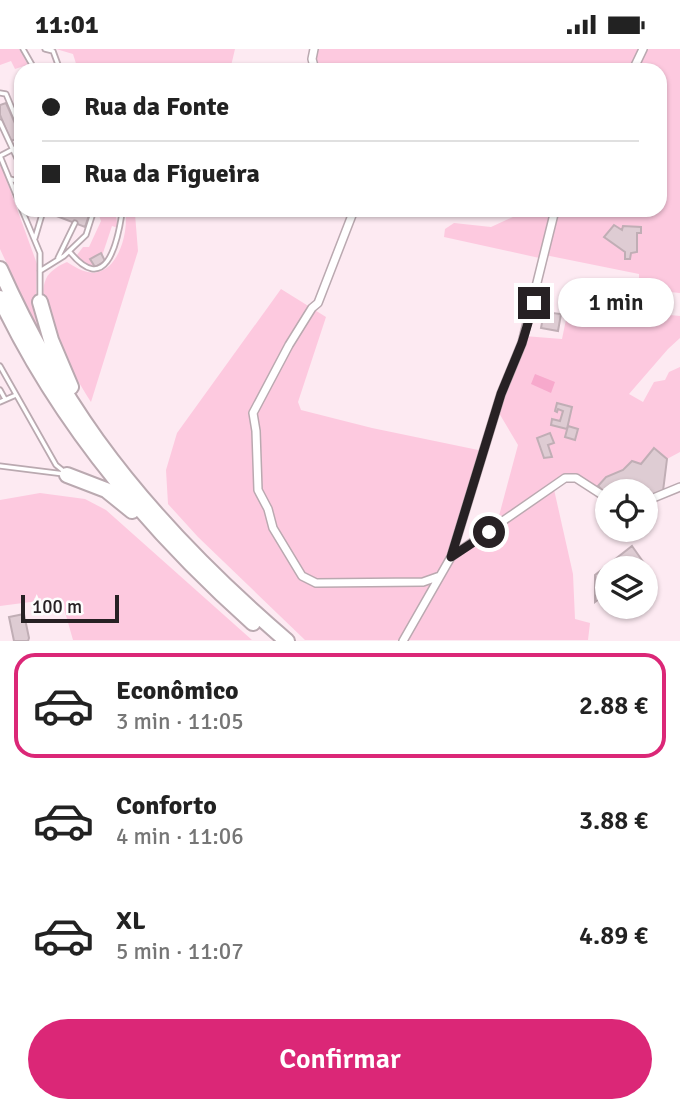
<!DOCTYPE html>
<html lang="pt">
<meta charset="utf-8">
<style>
:root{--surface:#fff;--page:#f2f2f2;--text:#222;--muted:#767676;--line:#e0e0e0;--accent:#db2777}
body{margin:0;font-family:Signika,sans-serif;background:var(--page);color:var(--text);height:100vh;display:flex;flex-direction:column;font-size:26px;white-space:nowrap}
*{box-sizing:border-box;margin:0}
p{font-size:23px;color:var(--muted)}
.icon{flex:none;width:38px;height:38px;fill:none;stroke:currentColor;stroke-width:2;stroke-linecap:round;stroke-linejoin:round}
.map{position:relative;height:592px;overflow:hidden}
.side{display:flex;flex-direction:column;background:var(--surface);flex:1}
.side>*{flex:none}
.top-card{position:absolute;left:14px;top:14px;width:653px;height:154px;border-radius:21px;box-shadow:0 2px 5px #0004;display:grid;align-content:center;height:154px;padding:0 28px;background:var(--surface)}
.buttons{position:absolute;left:595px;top:430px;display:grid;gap:14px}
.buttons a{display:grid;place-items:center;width:63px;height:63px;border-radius:50%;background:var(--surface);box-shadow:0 2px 5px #0004;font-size:35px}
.scale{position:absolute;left:21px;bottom:18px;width:98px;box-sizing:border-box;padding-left:7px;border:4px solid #272124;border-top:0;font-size:19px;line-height:24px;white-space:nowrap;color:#272124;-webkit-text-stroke:5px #fdfdfd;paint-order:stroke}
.end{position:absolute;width:32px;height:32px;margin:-16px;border:9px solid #272124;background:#fff;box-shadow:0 0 0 4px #fff}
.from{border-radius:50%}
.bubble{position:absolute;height:49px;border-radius:24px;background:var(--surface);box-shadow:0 2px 5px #0004;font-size:23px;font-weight:600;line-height:49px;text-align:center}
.top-card b{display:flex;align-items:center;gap:24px;height:66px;font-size:26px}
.top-card b+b{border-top:2px solid var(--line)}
.top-card i{width:18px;height:18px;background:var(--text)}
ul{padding:12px 0 0;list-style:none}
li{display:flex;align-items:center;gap:21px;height:105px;margin:0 14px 10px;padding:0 14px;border:4px solid transparent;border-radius:21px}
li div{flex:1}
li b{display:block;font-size:26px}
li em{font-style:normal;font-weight:600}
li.current{border-color:var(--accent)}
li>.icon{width:63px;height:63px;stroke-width:1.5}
.primary-button{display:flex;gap:14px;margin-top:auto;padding:14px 28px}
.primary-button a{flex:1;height:80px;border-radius:42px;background:var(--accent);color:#fff;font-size:28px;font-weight:600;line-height:80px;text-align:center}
.status{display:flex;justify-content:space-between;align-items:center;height:49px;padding:0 35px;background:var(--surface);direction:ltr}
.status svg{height:19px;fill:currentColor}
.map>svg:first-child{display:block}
.green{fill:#fdc9df}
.water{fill:#f7a9cc}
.building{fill:#deccd3;stroke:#c0aeb5;stroke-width:2}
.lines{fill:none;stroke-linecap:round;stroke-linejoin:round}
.service-casing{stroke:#baa9b0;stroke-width:7}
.minor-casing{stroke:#baa9b0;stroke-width:10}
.motorway-casing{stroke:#baa9b0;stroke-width:18}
.service{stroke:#fff;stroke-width:3.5}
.minor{stroke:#fff;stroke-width:7}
.motorway{stroke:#fff;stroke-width:14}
.route{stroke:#272124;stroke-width:9}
</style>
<div class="status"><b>11:01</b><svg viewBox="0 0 49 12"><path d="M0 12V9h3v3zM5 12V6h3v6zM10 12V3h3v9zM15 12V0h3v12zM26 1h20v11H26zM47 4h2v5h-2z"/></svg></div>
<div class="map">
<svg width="680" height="592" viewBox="0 0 680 592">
<rect width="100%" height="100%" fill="#fdeaf2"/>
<path class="green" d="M0,0H19L31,21H26L24,17L15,20L11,12L0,16Z
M56,0H235L231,17L206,19L208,21H78L73,5Z
M314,0H680V244L639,240V225L545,206L544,210L444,188L445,180L454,174L491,178L528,161H660V21H315Z
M0,113L37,215L36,253L39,278L37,280L0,200Z
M99,161H115L118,179L112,177L102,207L91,210L94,217L82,215L77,206L83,198H89L101,172L98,164Z
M125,161H133L135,165L138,202L91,353C76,329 32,259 46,230C49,222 60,216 67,213C75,218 87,226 98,223C120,218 129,180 125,161Z
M281,240L326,268L298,353L301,361L372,379L483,402L451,507L496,478L518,396L496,359L524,287L562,290L569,256L680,267V289L668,300L629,345L643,353L654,333L665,331L669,323L680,318V403L667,410L653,399L641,415L632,412L623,421L606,428L594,442L576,429L553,436L573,525L575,570L590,574L588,591H305L198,488L168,455L166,421L177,384Z
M40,444L85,450L106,461L252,591H73L61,549L0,557V451Z"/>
<path class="water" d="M535,325L555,333L551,344L531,335Z"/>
<path class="building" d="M6,54L21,88L11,92L0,66V56Z
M41,161H76L89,166L85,178Z
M614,176L622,181L623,177L641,178V184H637V203L631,204L630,210H625V203L604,188Z
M101,204L105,212L95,218L90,210Z
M544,263L561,265L558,282L541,279Z
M557,354L572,358L567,380L551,376L552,370L560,372L563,362L558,360L557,363L555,362Z
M568,377L578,380L575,391L565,388Z
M550,384L554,394L548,396L552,408L544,409L537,389Z
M654,399L667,410L663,442L646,449V443H607V445L598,437L606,428L623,421L632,412L641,415Z
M632,497L644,514L637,520H607V544L595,553V526Z
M24,565L29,589L28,592H14L9,568Z"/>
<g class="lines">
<g class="service-casing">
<path id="service" d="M23,0L35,21
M45,0L53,2L60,21
M0,44L6,45L21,81
M0,73L21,118
M0,107L21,158
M0,107L21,96
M10,130L21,133
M22,161L40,204V251
M79,162L80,161
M35,189L43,162
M69,202C105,247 117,197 122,164L120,161
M58,209L75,174
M40,222L64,207L86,186L94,161
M0,317L56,416L66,424
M0,341L5,350
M0,353L16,346
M0,417L64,425"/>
</g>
<g class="minor-casing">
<path id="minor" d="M314,0L312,10L315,21
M633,21L643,0
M354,161L318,254L312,259L289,296L253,364L256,382L258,441L268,460L273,479L302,527L316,534L423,533L440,527
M646,452L680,438
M451,508L565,429H576L607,449
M403,592L451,508L501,345L522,294L555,161"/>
</g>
<g class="motorway-casing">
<path id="motorway" d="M0,220C27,280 59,338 97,391C151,466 217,532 287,592
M0,249C59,374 150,482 253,574
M40,253L51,291L71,338
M67,426L106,441L132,462"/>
</g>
<use href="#service" class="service"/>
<use href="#minor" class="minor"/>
<use href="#motorway" class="motorway"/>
</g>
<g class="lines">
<path class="route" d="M489,483L451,508L501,345L522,294L534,254"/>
</g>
</svg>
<div class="buttons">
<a><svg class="icon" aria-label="locate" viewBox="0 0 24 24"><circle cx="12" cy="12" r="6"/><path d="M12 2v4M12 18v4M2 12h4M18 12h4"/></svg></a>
<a><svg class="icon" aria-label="layers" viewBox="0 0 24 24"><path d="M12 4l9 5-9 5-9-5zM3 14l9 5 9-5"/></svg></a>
</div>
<div class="scale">100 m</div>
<i class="end from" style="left:489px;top:483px"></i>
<i class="end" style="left:534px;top:254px"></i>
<div class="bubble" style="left:558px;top:229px;width:116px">1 min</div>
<div class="top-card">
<b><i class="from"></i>Rua da Fonte</b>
<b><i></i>Rua da Figueira</b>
</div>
</div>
<section class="side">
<ul>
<li class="current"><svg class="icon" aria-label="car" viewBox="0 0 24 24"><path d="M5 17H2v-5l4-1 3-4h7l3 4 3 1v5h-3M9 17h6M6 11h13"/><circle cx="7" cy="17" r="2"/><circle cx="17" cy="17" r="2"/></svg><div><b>Econômico</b><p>3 min · 11:05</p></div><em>2.88 €</em></li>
<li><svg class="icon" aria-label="car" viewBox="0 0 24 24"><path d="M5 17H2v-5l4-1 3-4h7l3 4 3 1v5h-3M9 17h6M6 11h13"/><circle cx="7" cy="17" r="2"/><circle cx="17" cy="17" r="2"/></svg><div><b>Conforto</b><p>4 min · 11:06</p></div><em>3.88 €</em></li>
<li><svg class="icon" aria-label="car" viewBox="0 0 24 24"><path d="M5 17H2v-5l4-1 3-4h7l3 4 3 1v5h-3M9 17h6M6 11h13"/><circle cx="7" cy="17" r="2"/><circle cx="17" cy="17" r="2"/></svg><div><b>XL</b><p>5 min · 11:07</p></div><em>4.89 €</em></li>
</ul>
<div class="primary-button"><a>Confirmar</a></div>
</section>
